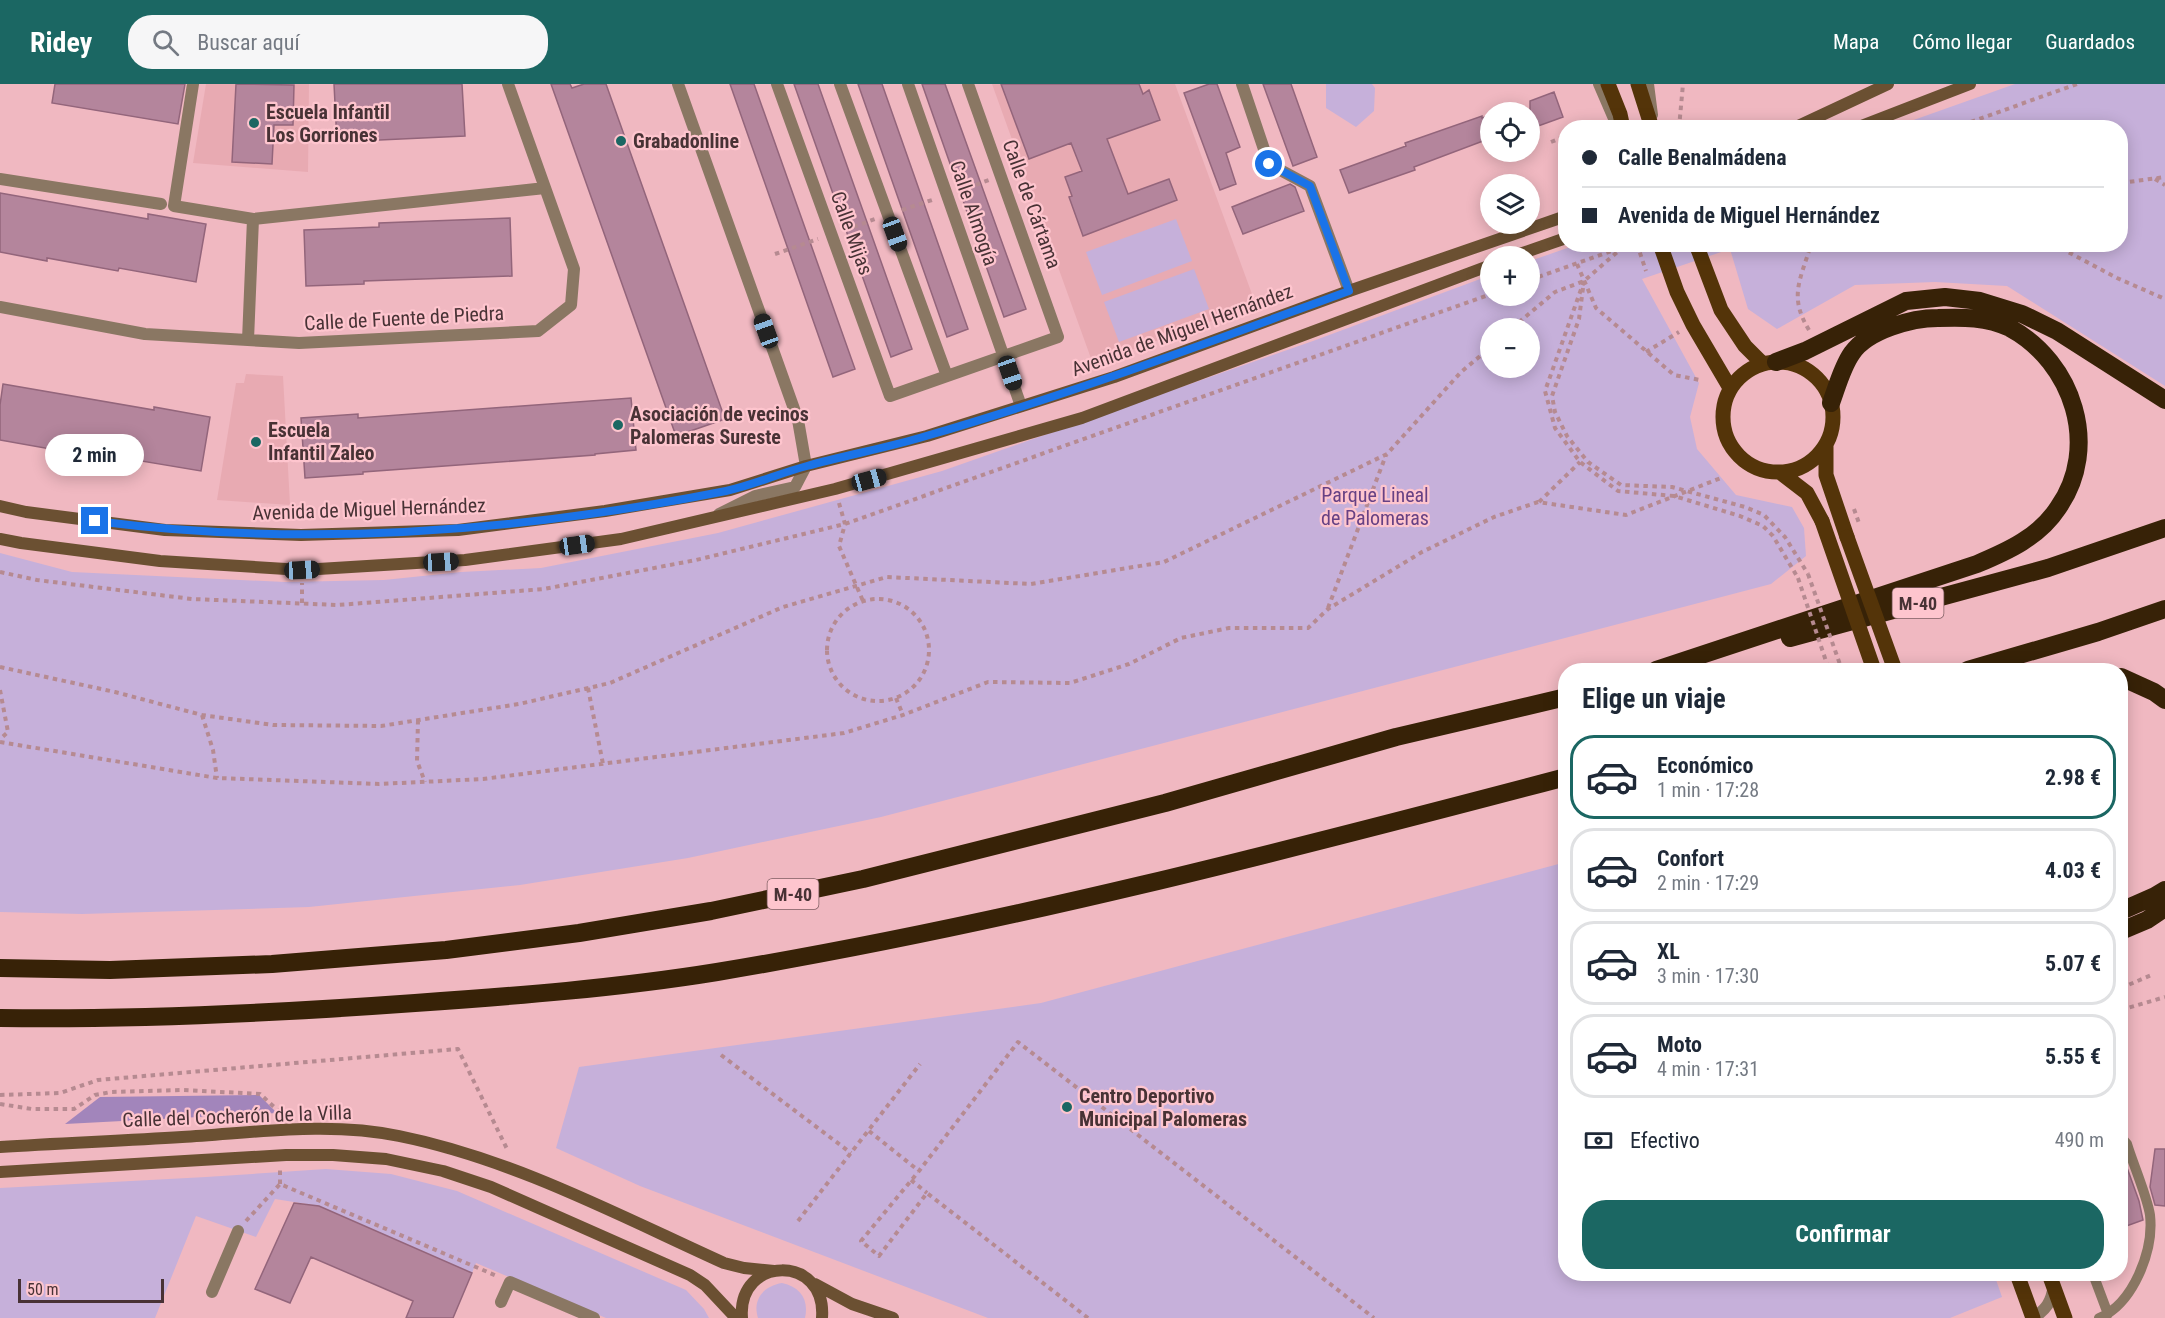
<!DOCTYPE html>
<html lang="es">
<meta charset="utf-8">
<style>
:root{--surface:#fff;--page:#f6f6f7;--text:#1f2937;--muted:#747a83;--line:#e0e1e3;--accent:#1b6763}
body{margin:0;font-family:"Roboto Condensed",sans-serif;background:var(--page);color:var(--text);height:100vh;display:flex;flex-direction:column;font-size:22px;white-space:nowrap}
*{box-sizing:border-box;margin:0}
p{font-size:20px;color:var(--muted)}
.icon{flex:none;width:33px;height:33px;fill:none;stroke:currentColor;stroke-width:2;stroke-linecap:round;stroke-linejoin:round}
.map{position:relative;flex:1;overflow:hidden}
.sheet{position:absolute;left:1558px;top:579px;width:570px;height:618px;display:flex;flex-direction:column;background:var(--surface);border-radius:24px;box-shadow:0 3px 15px #0003}
.sheet>*{flex:none}
.banner{position:absolute;left:1558px;top:36px;width:570px;height:132px;border-radius:24px;box-shadow:0 3px 15px #0003;display:grid;align-content:center;height:132px;padding:0 24px;background:var(--surface)}
.buttons{position:absolute;left:1480px;top:18px;display:grid;gap:12px}
.buttons a{display:grid;place-items:center;width:60px;height:60px;border-radius:50%;background:var(--surface);box-shadow:0 3px 15px #0003;font-size:30px}
.scale{position:absolute;left:18px;bottom:15px;width:146px;box-sizing:border-box;padding-left:6px;border:3px solid #483235;border-top:0;font-size:16px;line-height:21px;white-space:nowrap;color:#483235;-webkit-text-stroke:4px #fec5ce;paint-order:stroke}
.end{position:absolute;width:27px;height:27px;margin:-14px;border:8px solid #1a73e8;background:#fff;box-shadow:0 0 0 3px #fff}
.from{border-radius:50%}
.bubble{position:absolute;height:42px;border-radius:21px;background:var(--surface);box-shadow:0 3px 15px #0003;font-size:20px;font-weight:700;line-height:42px;text-align:center}
.car{position:absolute;width:18px;height:36px;margin:-18px -9px;border-radius:8px;box-shadow:0 0 4px 2px #0007;background:linear-gradient(#222 24%,#8ab4d8 0 40%,#222 0 76%,#8ab4d8 0 86%,#222 0)}
.banner b{display:flex;align-items:center;gap:21px;height:57px;font-size:22px}
.banner b+b{border-top:2px solid var(--line)}
.banner i{width:15px;height:15px;background:var(--text)}
ul{padding:0;list-style:none}
li{display:flex;align-items:center;gap:18px;height:84px;margin:0 12px 9px;padding:0 12px;border:3px solid var(--line);border-radius:24px}
li div{flex:1}
li b{display:block;font-size:22px}
li em{font-style:normal;font-weight:700}
li.active{border-color:var(--accent)}
li>.icon{width:54px;height:54px;stroke-width:1.5}
h2{padding:0 24px;font-size:27px;line-height:72px}
.pay{display:flex;align-items:center;gap:15px;height:66px;padding:0 24px;font-size:22px}
.pay p{margin-inline-start:auto}
.action{display:flex;gap:12px;margin-top:auto;padding:12px 24px}
.action a{flex:1;height:69px;border-radius:24px;background:var(--accent);color:#fff;font-size:24px;font-weight:700;line-height:69px;text-align:center}
header{display:flex;align-items:center;gap:36px;box-sizing:border-box;height:84px;padding:0 30px;background:var(--accent);color:#fff}
header strong{font-size:28px}
nav{display:flex;gap:33px;margin-inline-start:auto;font-size:21px}
.search{width:420px;height:54px;background:var(--page);display:flex;align-items:center;gap:15px;box-sizing:border-box;padding:0 21px;border-radius:24px;color:var(--muted);font-size:22px}
.map>svg:first-child{display:block}
.built{fill:#e8aab2}
.green{fill:#c6b0da;fill-rule:evenodd}
.forest{fill:#a285bb}
.building{fill:#b4859c;stroke:#93657b;stroke-width:1.5}
.lines{fill:none;stroke-linecap:round;stroke-linejoin:round}
.path{stroke:#b68a91;stroke-width:4;stroke-dasharray:4.5 4.5;stroke-linecap:butt}
.lane{stroke:#8a7763;stroke-width:10}
.street{stroke:#8a7763;stroke-width:12}
.secondary{stroke:#6b5032;stroke-width:12}
.primary{stroke:#543409;stroke-width:15}
.highway{stroke:#372207;stroke-width:18}
.path-bridge{stroke:#b68a91;stroke-width:4;stroke-dasharray:4.5 4.5;stroke-linecap:butt}
.primary-bridge{stroke:#543409;stroke-width:15}
.route{stroke:#1a73e8;stroke-width:8}
.poi-dot{fill:#1b6763;stroke:#fec5ce;stroke-width:2}
.labels{text-anchor:middle;dominant-baseline:central;stroke-width:4.5;stroke-linejoin:round;paint-order:stroke}
.shield{fill:#fec5ce;stroke:#7f5e63;stroke-width:1.5}
.shield-label{font-size:18px;font-weight:bold;fill:#483235}
.poi-label{font-size:20px;font-weight:bold;fill:#483235;stroke:#fec5ce;text-anchor:start}
.street-label{font-size:20px;fill:#483235;stroke:#fec5ce}
.park-label{font-size:20px;fill:#674184;stroke:#fec5ce}
</style>
<header>
<strong>Ridey</strong>
<div class="search"><svg class="icon" aria-label="search" viewBox="0 0 24 24"><circle cx="10" cy="10" r="6"/><path d="M15 15l6 6"/></svg>Buscar aquí</div>
<nav><a>Mapa</a><a>Cómo llegar</a><a>Guardados</a></nav>
</header>
<div class="map">
<svg width="2165" height="1234" viewBox="0 0 2165 1234">
<rect width="100%" height="100%" fill="#f0b8c1"/>
<path class="built" d="M206,0H309L308,88L193,79Z
M992,0H1175L1256,221L1093,280Z
M246,290L283,292L290,421L217,416L236,299H244Z"/>
<path class="green" d="M1326,0H1372L1375,4L1374,27L1356,43L1326,24Z
M2015,0H2165V302L2007,202L1935,198L1855,201L1777,245L1748,225L1730,165L1642,195L1699,299L1690,333L1697,365L1736,411L1792,423L1804,444L1806,472L1771,500L881,733L688,774L520,801L309,823L82,830L0,828V469L72,488L285,498L384,496L461,488L541,484L718,449L942,387L1313,257L1491,191V212H1530V177L1576,161L2121,160V44L1894,43ZM1491,244H1530V284H1491Z
M1176,135L1192,177L1102,211L1086,168Z
M1194,185L1209,225L1119,258L1104,218Z
M1566,778V1190H1994L2002,1213L1950,1234H988L640,1102L556,1064L579,983L1041,919Z
M326,1085L391,1090L457,1107L686,1206L704,1225L709,1234H606L476,1179L472,1189L319,1122L275,1115L256,1153L196,1132L155,1234H0V1104L206,1093Z
M782,1199C801,1203 809,1216 805,1234H758C752,1215 764,1202 782,1199Z"/>
<path class="forest" d="M259,1011L277,1029L65,1040L100,1013Z"/>
<path class="building" d="M55,0H185L178,40L52,19Z
M236,0L294,1L293,41H274L272,80L232,78Z
M334,0H462L465,52L337,58Z
M551,0H570L572,4L584,0H606L725,335L676,352Z
M730,0H754L855,285L833,293Z
M794,0H818L912,265L891,273Z
M858,0H882L968,245L947,253Z
M922,0H945L1026,225L1004,233Z
M1001,0H1139L1143,10L1149,6L1160,36L1107,55L1128,110L1169,95L1177,116L1083,152L1069,113L1072,112L1065,93L1082,87L1071,59L1029,75Z
M1209,0H1217L1240,63L1226,69L1236,100L1220,106L1184,9Z
M1263,0H1291L1317,73L1293,82Z
M1554,8L1563,33L1530,45V17Z
M1491,31V54L1414,83L1415,86L1349,109L1340,86L1406,62L1405,59L1482,32V34Z
M1290,100L1295,103L1304,127L1243,150L1232,123Z
M0,109L148,135V130L206,140L196,198L119,184L118,187L47,174V177L0,168Z
M510,134L512,192L364,197V200L306,202L304,146L379,143V139Z
M3,300L154,326V323L210,333L201,387L130,375L129,379L0,356V321Z
M631,314L636,366L595,370V371L363,388V390L305,394L301,334L358,330V334Z
M2155,1065H2165V1122L2155,1121L2150,1103Z
M2121,1067L2139,1117L2143,1136L2121,1144Z
M294,1119L319,1122L472,1189L453,1234H406L413,1217L311,1173L290,1219L255,1205Z"/>
<g class="lines">
<path class="path" d="M1588,44L1594,41L1595,44
M1679,44L1683,0
M1954,44L2077,0
M1551,58L1566,52
M2155,95L2165,101
M2121,99L2165,93
M959,107L989,96
M902,126L935,115
M845,146L875,135
M1637,160L1646,187
M1912,160H1925
M2053,160L2117,194L2165,215
M775,170L818,155
M1577,180L1596,224L1674,291L1700,296
M1530,196L1620,164
M1584,197L1545,307L1555,344L1580,378L1618,407L1674,412L1740,432L1763,442L1773,452L1798,494
M1583,204L1579,235L1552,312L1555,328L1567,352L1588,378L1621,401L1672,403L1745,423L1764,431L1785,453L1808,490
M1512,244L1555,208L1584,197L1623,163
M1809,246C1788,212 1801,195 1811,160
M1646,268L1679,248
M1539,418L1580,378
M839,419L845,440L839,462L863,517
M0,488L37,496L192,515L338,521L544,505L696,476L845,440L1491,210
M827 566a51 51 0 1 1 102 0a51 51 0 1 1-102 0Z
M302,519V499
M1328,524L1386,371
M0,583L115,608L202,631L273,641L381,642L519,620L610,599L783,523L887,493L1031,500L1164,478L1387,370L1461,288L1491,263
M588,604L603,680
M0,606L8,648L0,655
M896,614L903,631
M202,631L213,666L217,694
M418,636L417,677L425,698
M0,658L217,694L379,700L483,695L844,649L903,631L988,598L1070,599L1129,580L1181,554L1229,544H1308L1328,525L1422,468L1494,433L1538,418L1626,431L1721,394
M2121,904L2154,890
M2121,926L2165,913
M721,971L851,1069
M0,1011L60,1009L98,996L458,965L508,1067
M0,1020L32,1025H74L95,1011L111,1008L184,1006L260,1010L283,1031
M869,1047L919,1087
M911,1096L927,1109
M280,1100V1086
M246,1137L280,1100L497,1192
M798,1137L920,980
M1088,1234L927,1109L879,1172L861,1157L919,1087L1018,958L1374,1234"/>
<path class="lane" d="M1598,0L1617,44
M1649,0L1653,31
M2093,1190L2108,1230
M2099,1234C2133,1220 2154,1167 2150,1131C2147,1112 2133,1080 2127,1060L2121,1053"/>
<path class="street" d="M193,0L174,122L253,135L248,256
M678,0L798,336L806,382L795,403L755,412L719,430
M777,0L890,312L1058,253L968,0
M840,0L947,292
M908,0L1021,322
M1242,0L1269,80L1310,102L1349,207
M0,95L161,120
M253,135L545,104
M0,223L145,250L299,259L538,247L571,221L574,185L508,0
M212,1208L238,1147
M501,1218L510,1198L594,1234
M2033,1234C2047,1225 2051,1218 2054,1202"/>
<path class="secondary" d="M1794,44L1888,0
M1856,44L1970,0
M1514,172L1566,154
M0,422L26,428L165,446L301,451L458,446L605,427L730,406L806,382L927,352L1114,293L1349,207L1566,132
M0,455L21,459L160,477L302,486L465,476L621,455L835,405L1082,334L1491,181
M0,1063C60,1059 121,1057 182,1053C253,1049 328,1037 399,1052C513,1075 618,1131 724,1179L744,1184L774,1187
M0,1088L286,1071H333L386,1075L443,1087L491,1103L690,1191L705,1201L736,1234
M815,1200L852,1220L893,1234
M742,1234C737,1171 827,1170 822,1234"/>
<path class="primary" d="M1608,0L1620,30L1623,44
M1638,0L1652,44
M1660,160L1677,208L1693,241L1730,304
M1696,160L1721,226L1745,262L1763,280
M1723 333a55 55 0 1 1 110 0a55 55 0 1 1-110 0Z
M1826,361V391L1847,453
M1781,389L1807,409L1822,437
M2017,1190L2033,1234
M2049,1190L2065,1234"/>
<path class="highway" d="M1776,278L1805,267L1906,217L1945,213L1980,217L2022,230L2057,247L2165,316
M1790,554L2048,484L2165,444
M1656,586L1977,480C2008,467 2039,453 2058,424C2101,363 2073,278 2010,244C1987,233 1963,233 1938,234C1912,234 1868,246 1852,269C1842,283 1837,303 1831,319
M1968,586L2098,548L2165,525
M2121,593L2154,608L2165,616
M2121,827L2155,812L2165,806
M2121,847L2147,836L2165,824
M0,884L110,886L272,880L446,866L579,849L711,827L863,795L1165,719L1396,653L1566,613
M0,934C139,936 277,929 415,919C516,912 618,904 717,888C1005,840 1285,767 1566,693"/>
<path class="path-bridge" d="M1854,425L1860,442
M1808,490L1842,586
M1798,494L1829,586"/>
<path class="primary-bridge" d="M1822,437L1874,586
M1847,453L1895,586"/>
</g>
<g class="lines">
<path class="route" d="M95,437C305,464 519,448 726,407C754,401 780,389 807,382C846,371 887,364 926,352C1069,311 1209,258 1349,207L1310,102L1269,80"/>
</g>
<g class="poi-dot">
<circle cx="254" cy="39" r="6"/>
<circle cx="621" cy="57" r="6"/>
<circle cx="618" cy="341" r="6"/>
<circle cx="256" cy="358" r="6"/>
<circle cx="1067" cy="1023" r="6"/>
</g>
<g class="labels">
<g class="shield">
<rect x="1892.5" y="504" width="51" height="30" rx="4.5"/>
<rect x="767.5" y="795" width="51" height="30" rx="4.5"/>
</g>
<g class="shield-label">
<text x="1918" y="519">M-40</text>
<text x="793" y="810">M-40</text>
</g>
<g class="poi-label">
<text x="266" y="28">Escuela Infantil<tspan x="266" dy="23">Los Gorriones</tspan></text>
<text x="633" y="57">Grabadonline</text>
<text x="630" y="330">Asociación de vecinos<tspan x="630" dy="23">Palomeras Sureste</tspan></text>
<text x="268" y="346">Escuela<tspan x="268" dy="23">Infantil Zaleo</tspan></text>
<text x="1079" y="1012">Centro Deportivo<tspan x="1079" dy="23">Municipal Palomeras</tspan></text>
</g>
<g class="street-label">
<text transform="translate(1032 120) rotate(70)">Calle de Cártama</text>
<text transform="translate(974 129) rotate(71)">Calle Almogía</text>
<text transform="translate(852 149) rotate(70)">Calle Mijas</text>
<text transform="translate(404 234) rotate(-3)">Calle de Fuente de Piedra</text>
<text transform="translate(1182 246) rotate(-20)">Avenida de Miguel Hernández</text>
<text transform="translate(369 425) rotate(-2)">Avenida de Miguel Hernández</text>
<text transform="translate(237 1032) rotate(-2)">Calle del Cocherón de la Villa</text>
</g>
<g class="park-label">
<text x="1375" y="411">Parque Lineal<tspan x="1375" dy="23">de Palomeras</tspan></text>
</g>
</g>
</svg>
<div class="buttons">
<a><svg class="icon" aria-label="locate" viewBox="0 0 24 24"><circle cx="12" cy="12" r="6"/><path d="M12 2v4M12 18v4M2 12h4M18 12h4"/></svg></a>
<a><svg class="icon" aria-label="layers" viewBox="0 0 24 24"><path d="M12 4l9 5-9 5-9-5zM3 14l9 5 9-5"/></svg></a>
<a>+</a>
<a>−</a>
</div>
<div class="scale">50 m</div>
<i class="end from" style="left:1269px;top:80px"></i>
<i class="end" style="left:95px;top:437px"></i>
<div class="bubble" style="left:45px;top:350px;width:99px">2 min</div>
<i class="car" style="left:895px;top:150px;rotate:160deg"></i>
<i class="car" style="left:766px;top:247px;rotate:340deg"></i>
<i class="car" style="left:1010px;top:289px;rotate:161deg"></i>
<i class="car" style="left:869px;top:396px;rotate:75deg"></i>
<i class="car" style="left:577px;top:461px;rotate:82deg"></i>
<i class="car" style="left:441px;top:478px;rotate:87deg"></i>
<i class="car" style="left:302px;top:486px;rotate:87deg"></i>
<div class="banner">
<b><i class="from"></i>Calle Benalmádena</b>
<b><i></i>Avenida de Miguel Hernández</b>
</div>
<section class="sheet">
<h2>Elige un viaje</h2>
<ul>
<li class="active"><svg class="icon" aria-label="car" viewBox="0 0 24 24"><path d="M5 17H2v-5l4-1 3-4h7l3 4 3 1v5h-3M9 17h6M6 11h13"/><circle cx="7" cy="17" r="2"/><circle cx="17" cy="17" r="2"/></svg><div><b>Económico</b><p>1 min · 17:28</p></div><em>2.98 €</em></li>
<li><svg class="icon" aria-label="car" viewBox="0 0 24 24"><path d="M5 17H2v-5l4-1 3-4h7l3 4 3 1v5h-3M9 17h6M6 11h13"/><circle cx="7" cy="17" r="2"/><circle cx="17" cy="17" r="2"/></svg><div><b>Confort</b><p>2 min · 17:29</p></div><em>4.03 €</em></li>
<li><svg class="icon" aria-label="car" viewBox="0 0 24 24"><path d="M5 17H2v-5l4-1 3-4h7l3 4 3 1v5h-3M9 17h6M6 11h13"/><circle cx="7" cy="17" r="2"/><circle cx="17" cy="17" r="2"/></svg><div><b>XL</b><p>3 min · 17:30</p></div><em>5.07 €</em></li>
<li><svg class="icon" aria-label="car" viewBox="0 0 24 24"><path d="M5 17H2v-5l4-1 3-4h7l3 4 3 1v5h-3M9 17h6M6 11h13"/><circle cx="7" cy="17" r="2"/><circle cx="17" cy="17" r="2"/></svg><div><b>Moto</b><p>4 min · 17:31</p></div><em>5.55 €</em></li>
</ul>
<div class="pay"><svg class="icon" aria-label="cash" viewBox="0 0 24 24"><path d="M3 7h18v10H3z"/><circle cx="12" cy="12" r="2"/></svg>Efectivo<p>490 m</p></div>
<div class="action"><a>Confirmar</a></div>
</section>
</div>
